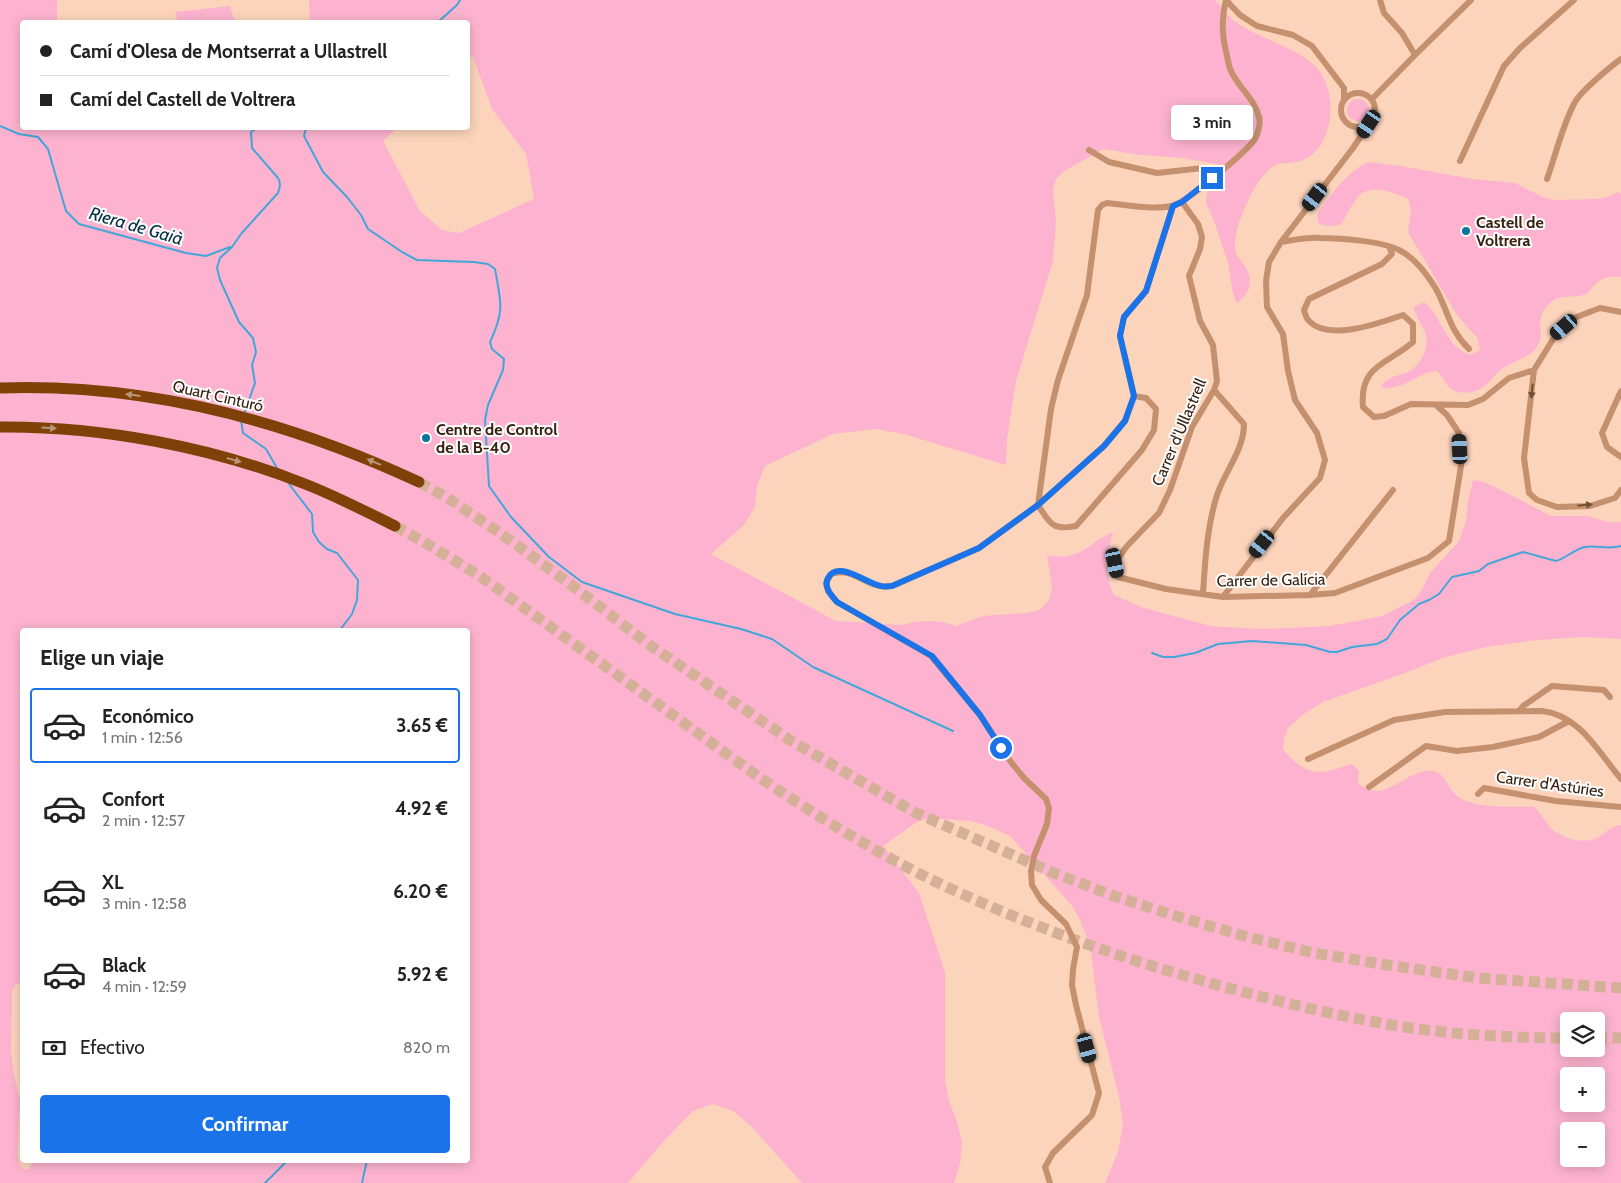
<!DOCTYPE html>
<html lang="es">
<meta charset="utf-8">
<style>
:root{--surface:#fff;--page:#f6f6f6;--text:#222;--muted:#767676;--line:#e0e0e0;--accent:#1a73e8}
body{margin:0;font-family:Cabin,sans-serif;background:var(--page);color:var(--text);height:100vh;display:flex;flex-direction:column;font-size:19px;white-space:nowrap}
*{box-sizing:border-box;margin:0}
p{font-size:16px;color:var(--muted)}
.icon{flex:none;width:28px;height:28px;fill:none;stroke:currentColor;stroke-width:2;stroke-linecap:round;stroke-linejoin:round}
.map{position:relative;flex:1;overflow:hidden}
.details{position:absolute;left:20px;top:628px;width:450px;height:535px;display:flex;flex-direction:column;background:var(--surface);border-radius:5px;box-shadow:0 2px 12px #0003}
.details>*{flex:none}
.hud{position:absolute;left:20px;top:20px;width:450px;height:110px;border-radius:5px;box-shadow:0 2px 12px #0003;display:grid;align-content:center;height:110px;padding:0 20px;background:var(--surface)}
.fabs{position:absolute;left:1560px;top:1012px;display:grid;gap:10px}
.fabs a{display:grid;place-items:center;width:45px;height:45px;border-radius:5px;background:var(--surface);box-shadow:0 2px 12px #0003;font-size:25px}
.end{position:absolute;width:22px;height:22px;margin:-11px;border:6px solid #1a73e8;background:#fff;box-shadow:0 0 0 2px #fff}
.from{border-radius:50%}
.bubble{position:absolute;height:35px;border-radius:5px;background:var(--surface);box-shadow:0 2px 12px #0003;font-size:16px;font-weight:800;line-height:35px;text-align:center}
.car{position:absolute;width:15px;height:30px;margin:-15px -8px;border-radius:6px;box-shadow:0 0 4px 1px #0007;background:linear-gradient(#222 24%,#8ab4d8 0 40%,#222 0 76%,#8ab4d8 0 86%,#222 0)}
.hud b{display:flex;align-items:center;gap:18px;height:48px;font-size:19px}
.hud b+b{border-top:1px solid var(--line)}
.hud i{width:12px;height:12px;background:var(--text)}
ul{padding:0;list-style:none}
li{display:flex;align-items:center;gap:15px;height:75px;margin:0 10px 8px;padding:0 10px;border:2px solid transparent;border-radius:5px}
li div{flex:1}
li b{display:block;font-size:19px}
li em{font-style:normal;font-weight:800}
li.on{border-color:var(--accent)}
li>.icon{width:45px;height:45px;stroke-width:1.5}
h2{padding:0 20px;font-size:22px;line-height:60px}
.pay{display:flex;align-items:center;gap:12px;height:55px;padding:0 20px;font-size:19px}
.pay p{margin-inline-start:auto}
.button{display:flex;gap:10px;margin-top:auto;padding:10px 20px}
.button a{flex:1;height:58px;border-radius:5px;background:var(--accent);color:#fff;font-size:20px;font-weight:800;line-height:58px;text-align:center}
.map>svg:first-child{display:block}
.green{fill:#fdb3cf;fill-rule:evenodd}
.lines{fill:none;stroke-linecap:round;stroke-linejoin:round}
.stream{stroke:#43a6d8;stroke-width:2}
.motorway-tunnel{stroke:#d5b099;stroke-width:11;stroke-dasharray:11 5.5;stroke-linecap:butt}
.minor{stroke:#c4906d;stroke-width:6}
.motorway{stroke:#804108;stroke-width:11}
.oneway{fill:#714e36}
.oneway2{fill:#b99677}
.route{stroke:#1a73e8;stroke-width:6}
.poi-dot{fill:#0c74a0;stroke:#fefefe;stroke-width:2}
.labels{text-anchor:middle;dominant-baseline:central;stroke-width:4;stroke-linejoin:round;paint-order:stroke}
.poi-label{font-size:16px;font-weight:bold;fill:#3a2211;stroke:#fefefe;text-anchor:start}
.street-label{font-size:16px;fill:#3a2211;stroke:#fefefe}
.water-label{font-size:18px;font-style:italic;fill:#022f43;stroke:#fefefe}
</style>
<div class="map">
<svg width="1621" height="1183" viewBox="0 0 1621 1183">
<rect width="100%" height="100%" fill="#fcd4bb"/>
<path class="green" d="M0,0H57V22H22V128H397L383,141L420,211L442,230L459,233L534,199L526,154L492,109L473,57H468V22H310L309,0H1215C1222,7 1228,17 1236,22C1261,40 1293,45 1315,66C1339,89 1336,148 1301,161C1291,164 1281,161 1272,167C1257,179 1249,198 1242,215C1238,224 1234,239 1235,249C1236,257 1242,261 1246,268C1254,281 1249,295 1237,303L1233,294L1228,263L1214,221L1206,203L1207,193L1224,181L1218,164L1182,158L1140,155L1103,149L1063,172L1056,179L1053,190L1056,222L1053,261L1016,381L1007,439L1006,465L904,434L876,429L833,434L765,466L757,486L755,507L744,525L711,554L836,621L901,625L915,622L929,621L943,622L956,626L983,616L1027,613L1040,610L1049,600L1052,587L1047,555C1081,562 1086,544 1113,532L1106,562L1110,586L1114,595L1144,608L1211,626L1225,627L1263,629L1330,626L1382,616L1415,599L1421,591L1431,572L1459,541L1466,521L1468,501L1473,480L1484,482L1503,491L1551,516H1588L1608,522H1621V639L1583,637L1537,640L1486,647L1445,657L1405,673L1323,702L1304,714L1288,728L1284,738L1283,749C1291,760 1305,772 1320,772C1330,772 1341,766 1352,764L1359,771L1358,783C1384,805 1400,774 1427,771C1447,769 1445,789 1460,798C1478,809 1513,806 1535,807C1540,813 1544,820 1549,826C1560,838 1582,845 1597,838C1606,833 1610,826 1621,825V1183H1105L1118,1152L1123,1124L1119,1097L1099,1017L1090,945L1080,920L1072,906L1010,836L985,825L971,821L930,818L917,822L883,846L919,893L945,972V1080L949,1101L957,1122L962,1142L960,1164L954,1183H802L750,1125L733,1111L713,1104L693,1111L663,1142L628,1183H0ZM22,630H468V1160H34L29,1169H24L20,1165L17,1155L20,1100L14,1075L11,1053L12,990L15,985L19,983L22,985ZM1569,1021H1596V1049H1569ZM1569,1076H1596V1104H1569ZM1569,1131H1596V1159H1569Z
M230,6L235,22H178L175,12Z
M1347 110a11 11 0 1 1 22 0a11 11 0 1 1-22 0Z
M1369,162L1400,166L1473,179L1515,183L1545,198L1556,200L1597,199L1608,197L1618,192L1621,194V277C1608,275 1600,278 1591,289C1588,292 1590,292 1586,294C1574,300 1560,291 1547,306C1534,320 1545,334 1538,345C1532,357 1514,361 1503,368C1497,372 1493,378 1487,384C1477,393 1460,397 1449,387C1444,382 1442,376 1437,371L1426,373L1402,385L1386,389L1381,386C1390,375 1396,377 1408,372C1420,366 1429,349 1426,336C1423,324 1416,320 1414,307L1424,302C1443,318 1445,346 1470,355L1480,350L1478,339L1457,315L1408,232L1411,210L1408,199C1393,192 1369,183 1357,198C1350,207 1346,217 1340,225L1329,226L1319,224L1317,214C1330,196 1348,170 1369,162Z"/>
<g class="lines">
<path class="stream" d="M438,22L457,5L460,0
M0,126L19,134L38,137L48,149L66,211L79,224L186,253L206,256L230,247
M306,128L304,136L323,172L347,197L361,215L368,229L402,252L417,260L474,262L488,264L495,269C501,303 505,310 490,342L492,349L504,359L503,370L488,405L485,420L489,486L511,517L549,557L582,582L675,614L741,629L772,639L813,667L953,731
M244,414L255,383L252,365L256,352L253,338L239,322L220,280L217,268L220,258L232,247L241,234L278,193C280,187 281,183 278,178L252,148L251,132L257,128
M241,420L243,433L266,449L277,468
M289,484L312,514L313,532L319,542L327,549L337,553L358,580L357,600L352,614L340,630
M1152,653L1163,657H1174L1195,653L1218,644L1252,641L1306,645L1330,652H1337L1352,647L1377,644L1387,639L1400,620L1419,604L1429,600L1439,594L1452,577L1479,571L1488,564L1523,552L1556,561C1566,558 1575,549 1585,547C1597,545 1609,550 1621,546
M265,1183L288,1160
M362,1183L367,1160"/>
<path class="motorway-tunnel" d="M419,482L446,497L500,533L566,581L651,646L793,742L914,812L1054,873L1114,896L1176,916L1244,936L1314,953L1394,966L1479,978L1621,988
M395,526L429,545L480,576L756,775C811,812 868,848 928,878C1015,920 1107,954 1200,980C1267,999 1335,1016 1404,1027C1458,1035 1514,1038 1569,1038
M1596,1038H1621"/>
<path class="minor" d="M1226,0L1240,15L1257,26L1293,35L1312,46L1344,88V98
M1380,0L1384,13L1402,33L1415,55
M1341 110a17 17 0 1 1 34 0a17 17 0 1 1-34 0Z
M1372,99L1415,55L1471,0
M1089,150L1109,162L1157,173L1203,168L1223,169
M1460,161L1504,66L1520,48L1574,0
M1547,179C1556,154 1562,126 1575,102C1582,90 1610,67 1621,59
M1182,202L1198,224L1202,237L1200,249L1189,276L1200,321L1213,345L1217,381L1214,390L1192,427L1170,490L1159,513L1127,546L1115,563L1118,577L1166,589L1223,597L1310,595L1335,593L1428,558L1449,541L1461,466L1459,433L1447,415L1436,405
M1281,242C1294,240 1307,237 1320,238C1339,238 1382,241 1399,250C1415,258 1427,274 1436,289C1448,311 1450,331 1469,349
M1389,246L1392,254L1382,264L1309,299L1304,310C1305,314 1306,318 1309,321C1329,342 1379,323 1403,315L1413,324V342C1388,364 1359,365 1363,407L1374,417L1384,416L1411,404L1468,405L1483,399L1509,378L1534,370
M1621,312L1600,308L1574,318L1555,336L1534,370L1524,458L1529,493L1537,500L1557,507L1590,506L1615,498L1621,490
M1621,391L1602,433L1607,447L1621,457
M1038,505L1051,409L1058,380L1087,295L1098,210L1102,205L1107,203C1128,205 1152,210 1172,206C1186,203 1247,151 1255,139C1258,133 1261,123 1259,117C1255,99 1238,87 1231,71C1229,67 1228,61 1227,56C1222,35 1221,22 1226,0
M1038,505C1050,523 1052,531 1076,526L1142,450L1154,430L1156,409L1146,398L1134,396
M1203,594C1205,561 1207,527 1217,495C1225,471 1244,450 1244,424L1214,390
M1310,595L1393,490
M1223,597L1283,518L1320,478L1325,460L1317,433L1295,400L1288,371L1283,334L1267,307L1266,281L1269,262L1281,242L1353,148L1369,124
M1519,711L1523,706L1552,686L1604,690L1610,697
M1308,759L1394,720L1445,712L1542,711C1580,715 1599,753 1621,779
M1369,787L1426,746L1457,751L1493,747L1539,737L1569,721
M1478,794L1484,788L1556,801L1621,807
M1050,1183L1045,1167L1053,1153L1092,1115L1099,1093L1076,1005L1072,985L1073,969L1077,947L1066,924L1041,900L1032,885L1031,871L1034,856L1047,824L1049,808L1046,799L1024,778L1011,762L980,715L931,656L837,602L828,591L826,583L831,574C851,567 862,583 880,586C884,587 889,586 892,586L979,548L1038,505L1104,446L1125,421L1134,396L1120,336L1124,317L1146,291L1173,206"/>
<path class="motorway" d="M0,388C147,383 286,420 419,482
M0,427C101,426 212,447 305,484C336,496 365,511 395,526"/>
</g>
<defs><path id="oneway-solid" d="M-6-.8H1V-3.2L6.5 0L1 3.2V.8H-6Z" transform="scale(1.25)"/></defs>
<g class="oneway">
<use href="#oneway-solid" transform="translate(1532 391) rotate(96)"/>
<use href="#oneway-solid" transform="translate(1585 505) rotate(-6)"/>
</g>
<g class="oneway2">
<use href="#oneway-solid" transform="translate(133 395) rotate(-173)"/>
<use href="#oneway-solid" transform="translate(49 428) rotate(4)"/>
<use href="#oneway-solid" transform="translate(234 460) rotate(16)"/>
<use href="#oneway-solid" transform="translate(374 462) rotate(-157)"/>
</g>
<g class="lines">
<path class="route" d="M1001,748L980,715L932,656L837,602C832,596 823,587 828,578C838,559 867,584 881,586C884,587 889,586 892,586L979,548L1038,505L1104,446L1125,421L1134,396L1120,336L1124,317L1146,291L1173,206L1182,202L1212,178"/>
</g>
<g class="poi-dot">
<circle cx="1466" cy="231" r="5"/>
<circle cx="426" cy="438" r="5"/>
</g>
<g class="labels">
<g class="poi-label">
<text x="1476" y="222">Castell de<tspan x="1476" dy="18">Voltrera</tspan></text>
<text x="436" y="429">Centre de Control<tspan x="436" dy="18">de la B-40</tspan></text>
</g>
<g class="street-label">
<text transform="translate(218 396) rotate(13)">Quart Cinturó</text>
<text transform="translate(1179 432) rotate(-67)">Carrer d'Ullastrell</text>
<text transform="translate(1271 580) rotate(-1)">Carrer de Galícia</text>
<text transform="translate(1550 784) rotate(8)">Carrer d'Astúries</text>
</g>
<g class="water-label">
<text transform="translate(136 226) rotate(16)">Riera de Gaià</text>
</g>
</g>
</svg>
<div class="fabs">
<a><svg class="icon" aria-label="layers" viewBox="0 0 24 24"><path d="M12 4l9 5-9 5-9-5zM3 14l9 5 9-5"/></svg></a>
<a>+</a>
<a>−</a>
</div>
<i class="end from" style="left:1001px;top:748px"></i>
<i class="end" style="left:1212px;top:178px"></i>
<div class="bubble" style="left:1171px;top:105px;width:82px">3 min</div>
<i class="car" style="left:1369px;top:124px;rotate:213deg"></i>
<i class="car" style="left:1315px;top:197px;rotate:217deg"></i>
<i class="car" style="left:1564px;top:327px;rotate:229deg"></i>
<i class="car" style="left:1460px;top:449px;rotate:357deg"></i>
<i class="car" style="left:1262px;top:544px;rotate:218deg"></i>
<i class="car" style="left:1115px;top:563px;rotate:168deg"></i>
<i class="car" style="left:1087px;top:1048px;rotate:165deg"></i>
<div class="hud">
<b><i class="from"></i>Camí d'Olesa de Montserrat a Ullastrell</b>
<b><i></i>Camí del Castell de Voltrera</b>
</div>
<section class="details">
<h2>Elige un viaje</h2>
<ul>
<li class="on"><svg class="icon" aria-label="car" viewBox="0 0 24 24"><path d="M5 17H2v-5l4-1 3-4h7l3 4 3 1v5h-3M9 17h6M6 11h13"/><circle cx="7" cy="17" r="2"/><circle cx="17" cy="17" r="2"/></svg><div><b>Económico</b><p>1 min · 12:56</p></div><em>3.65 €</em></li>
<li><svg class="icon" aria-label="car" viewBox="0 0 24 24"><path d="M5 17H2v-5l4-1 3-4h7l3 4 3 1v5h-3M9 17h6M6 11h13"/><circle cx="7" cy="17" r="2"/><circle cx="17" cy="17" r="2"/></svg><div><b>Confort</b><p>2 min · 12:57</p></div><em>4.92 €</em></li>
<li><svg class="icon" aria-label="car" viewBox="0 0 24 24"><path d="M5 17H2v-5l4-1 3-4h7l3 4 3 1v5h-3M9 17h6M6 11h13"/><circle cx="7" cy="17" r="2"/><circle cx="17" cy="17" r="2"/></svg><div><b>XL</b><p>3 min · 12:58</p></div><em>6.20 €</em></li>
<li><svg class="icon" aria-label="car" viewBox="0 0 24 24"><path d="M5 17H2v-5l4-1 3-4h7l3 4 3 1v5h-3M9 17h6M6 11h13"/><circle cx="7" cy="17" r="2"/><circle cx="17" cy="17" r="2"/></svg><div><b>Black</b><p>4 min · 12:59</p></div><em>5.92 €</em></li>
</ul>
<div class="pay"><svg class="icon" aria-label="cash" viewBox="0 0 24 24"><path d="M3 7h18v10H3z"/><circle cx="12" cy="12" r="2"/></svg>Efectivo<p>820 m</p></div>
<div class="button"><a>Confirmar</a></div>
</section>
</div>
